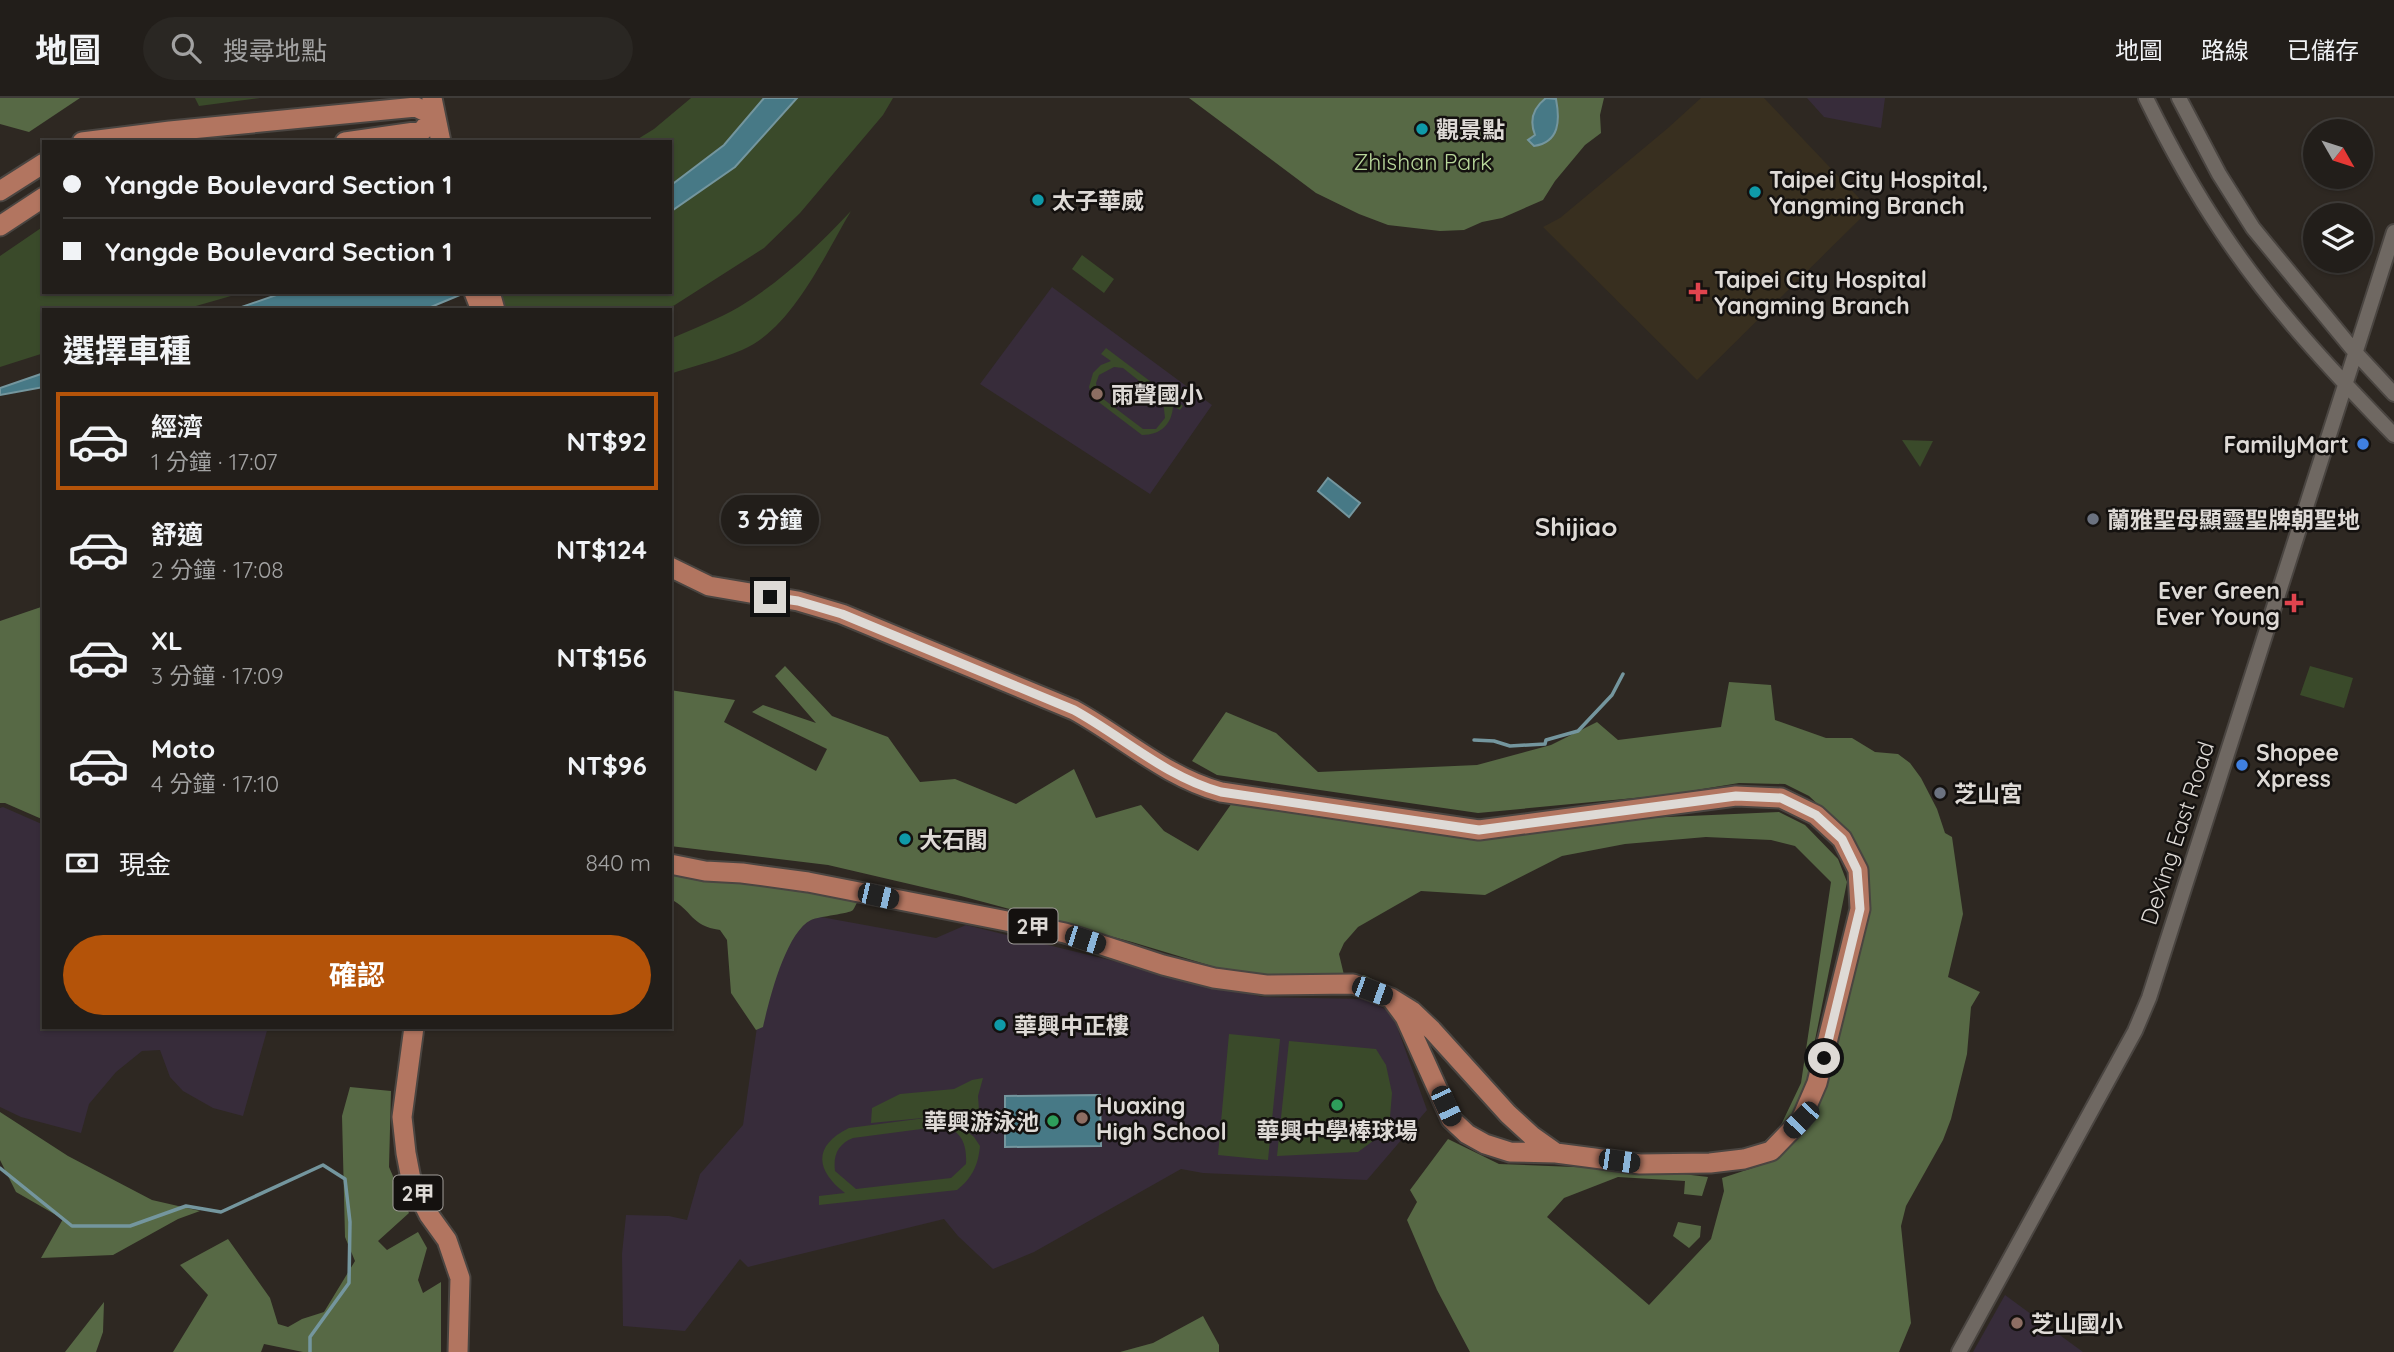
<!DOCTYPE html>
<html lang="zh-TW">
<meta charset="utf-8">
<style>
:root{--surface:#221e1a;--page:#2a2723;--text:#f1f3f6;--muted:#a2a2a2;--line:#3f3c39;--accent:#b45309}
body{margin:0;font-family:Quicksand,"Noto Sans TC",sans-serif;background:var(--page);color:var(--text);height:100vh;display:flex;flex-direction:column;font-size:26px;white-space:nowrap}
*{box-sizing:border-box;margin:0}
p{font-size:23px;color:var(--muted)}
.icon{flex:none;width:38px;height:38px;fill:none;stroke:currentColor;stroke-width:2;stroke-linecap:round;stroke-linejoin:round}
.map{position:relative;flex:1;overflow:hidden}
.sheet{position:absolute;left:42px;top:210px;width:630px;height:721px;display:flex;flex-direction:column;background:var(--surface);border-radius:0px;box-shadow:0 2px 5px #0004,0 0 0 2px var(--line)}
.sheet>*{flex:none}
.top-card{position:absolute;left:42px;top:42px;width:630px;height:154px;border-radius:0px;box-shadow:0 2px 5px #0004,0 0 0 2px var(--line);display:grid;align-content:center;height:154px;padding:0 21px;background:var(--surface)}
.needle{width:46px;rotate:129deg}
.tools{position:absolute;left:2303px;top:21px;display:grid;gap:14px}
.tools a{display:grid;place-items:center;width:70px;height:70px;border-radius:50%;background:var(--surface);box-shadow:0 2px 5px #0004,0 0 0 2px var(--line);font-size:35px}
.end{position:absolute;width:32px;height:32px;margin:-16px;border:9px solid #dedad6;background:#111;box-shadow:0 0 0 4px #111}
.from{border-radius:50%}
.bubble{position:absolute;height:49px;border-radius:24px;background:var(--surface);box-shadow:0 2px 5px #0004,0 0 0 2px var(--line);font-size:23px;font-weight:700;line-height:49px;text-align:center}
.car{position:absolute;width:21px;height:42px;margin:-21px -10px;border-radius:9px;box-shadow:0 0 5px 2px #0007;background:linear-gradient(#222 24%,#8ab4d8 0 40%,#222 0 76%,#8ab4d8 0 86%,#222 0)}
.top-card b{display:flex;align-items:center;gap:24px;height:66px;font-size:26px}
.top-card b+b{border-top:2px solid var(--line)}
.top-card i{width:18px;height:18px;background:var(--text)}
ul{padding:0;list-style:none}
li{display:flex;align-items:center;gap:21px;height:98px;margin:0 14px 10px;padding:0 7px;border:4px solid transparent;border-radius:0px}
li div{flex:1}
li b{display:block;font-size:26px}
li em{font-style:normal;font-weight:700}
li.active{border-color:var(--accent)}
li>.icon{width:63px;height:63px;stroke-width:1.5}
h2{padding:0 21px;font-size:32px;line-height:84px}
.pay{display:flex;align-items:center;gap:18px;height:77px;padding:0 21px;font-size:26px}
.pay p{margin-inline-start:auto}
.cta{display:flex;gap:14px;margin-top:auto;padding:14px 21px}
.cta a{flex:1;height:80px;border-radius:42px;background:var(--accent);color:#fff;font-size:28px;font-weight:700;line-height:80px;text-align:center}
header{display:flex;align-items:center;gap:42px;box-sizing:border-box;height:98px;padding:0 35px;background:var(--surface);border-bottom:2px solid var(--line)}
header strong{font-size:33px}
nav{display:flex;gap:38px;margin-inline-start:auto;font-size:24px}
.search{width:490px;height:63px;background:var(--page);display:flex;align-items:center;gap:18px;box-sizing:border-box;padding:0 24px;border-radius:38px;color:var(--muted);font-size:26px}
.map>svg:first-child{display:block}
.education{fill:#372c3a}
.medical{fill:#382f1f}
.green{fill:#3a4a2a;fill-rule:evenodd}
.forest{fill:#576945}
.water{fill:#477986;stroke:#74969e;stroke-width:2}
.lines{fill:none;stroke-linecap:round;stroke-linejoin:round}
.stream{stroke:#74969e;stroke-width:3.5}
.minor-casing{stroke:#4a4541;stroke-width:18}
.major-casing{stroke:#4a4541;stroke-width:23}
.minor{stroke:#6f6862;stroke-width:14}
.major{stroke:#b27560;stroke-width:19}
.route{stroke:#dedad6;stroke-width:9}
.culture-dot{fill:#0f9aa8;stroke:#14110f;stroke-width:2.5}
.health-dot{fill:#e0444e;stroke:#14110f;stroke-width:2.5}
.education-dot{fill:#8d6e63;stroke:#14110f;stroke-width:2.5}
.shop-dot{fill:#3f7fe0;stroke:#14110f;stroke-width:2.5}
.worship-dot{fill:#6b7280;stroke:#14110f;stroke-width:2.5}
.leisure-dot{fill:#2e9e5b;stroke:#14110f;stroke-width:2.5}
.labels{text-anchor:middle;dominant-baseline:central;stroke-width:5;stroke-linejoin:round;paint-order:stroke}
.shield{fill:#14110f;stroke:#a19e9a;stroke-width:2}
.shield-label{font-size:21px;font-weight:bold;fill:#dedad6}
.poi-label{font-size:23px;font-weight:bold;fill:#dedad6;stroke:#14110f;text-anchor:start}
.park-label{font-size:23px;fill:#b8d79a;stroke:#14110f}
.street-label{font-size:23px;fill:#dedad6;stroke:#14110f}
.quarter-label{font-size:26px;font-weight:bold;fill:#dedad6;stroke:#14110f}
</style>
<header>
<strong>地圖</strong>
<div class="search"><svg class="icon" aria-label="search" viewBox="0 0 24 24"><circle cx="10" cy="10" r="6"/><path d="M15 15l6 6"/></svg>搜尋地點</div>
<nav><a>地圖</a><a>路線</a><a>已儲存</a></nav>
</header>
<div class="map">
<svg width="2394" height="1254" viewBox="0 0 2394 1254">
<rect width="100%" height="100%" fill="#2e2822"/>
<path class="education" d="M1807,0H1885L1881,30L1824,19Z
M1052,189L1212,307L1150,396L980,286Z
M3,709L44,727V929H268L243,1018L213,1010L183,993L170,979L160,952L142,953L116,974L89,1006L81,1035L21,1019L0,1009V710Z
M799,815L936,840L966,827L1262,899L1367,901L1392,915L1427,1012L1367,1082L1203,1075L1181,1071L1034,1154L993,1171L958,1138L944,1121L748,1169L740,1161L685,1233L623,1228L622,1156L626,1117L669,1118L687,1122L700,1076L743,1027L763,887Z
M2005,1197L2083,1254H1973Z"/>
<path class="medical" d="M1701,0H1764L1861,102V120L1697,282L1543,129L1560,120L1668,30Z"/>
<path class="green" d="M195,0H260L199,8Z
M691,0H764L724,47L670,88V44H633L654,31Z
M797,0H893L883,17L800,115L764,150L667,212H505L500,194H670V114L735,69Z
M851,113C824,158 792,231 742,252C719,262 694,268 670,276V241C693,231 718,221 739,209C782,183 817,149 851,113Z
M44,128V194H245L182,212H44V255L0,269V158Z
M1082,157L1114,181L1104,195L1072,171Z
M1106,250L1183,308L1180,312L1173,308C1172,326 1161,337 1142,337L1092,299L1089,289L1093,275L1101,267L1111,263L1101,256ZM1114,269L1123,270L1163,302L1165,320L1156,331H1143L1098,297L1096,285L1099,277Z
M1902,342L1933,343L1920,369Z
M2310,568L2353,580L2344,610L2300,597Z
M1229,936L1280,941L1268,1062L1218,1057Z
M1289,943L1376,951L1386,967L1392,995L1390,1019L1377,1040L1358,1054L1277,1058Z
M983,980L978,998L979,1013L947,1017L974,1039L980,1048C978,1068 972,1080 957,1092L819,1107V1098L845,1095C816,1073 812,1048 849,1030L933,1019L871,1025L872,1010L900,996L954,991L972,982ZM944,1028C963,1034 967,1048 966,1066L951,1080L856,1091L835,1073C833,1057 838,1046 853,1040Z"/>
<path class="forest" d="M0,0H80L29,34L0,26Z
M1189,0H1604L1600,17L1601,35L1585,47L1555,83L1543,102L1502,120L1482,124L1464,132L1440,133L1388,127L1359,116L1316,95Z
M44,508V722L5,705H0V523Z
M785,568L832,618L888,639L920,684L955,681L1016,706L1074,671L1096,720L1141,707L1164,733L1198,753L1232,705L1233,700L1488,735L1644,720L1779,714L1805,727L1838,761L1847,784L1813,952L1808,986L1792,1018L1777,1037L1759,1049L1781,1027L1801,985L1831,784L1795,748L1771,742L1706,739L1625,746L1562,758L1485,797L1421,793L1358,829L1344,845L1339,856L1344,877H1364L1416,902L1215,869L1132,844L961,798L828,767L670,748V592L735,602L724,624L816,673L827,651L752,614L763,607L816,625L775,578Z
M1729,584L1771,587L1775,622L1826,640H1852L1875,654L1898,656L1910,665L1921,680L1937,711L1945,735L1952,739L1963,816L1948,879L1980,894L1971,909L1967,956L1951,1021L1943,1042L1906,1108L1901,1128L1911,1225L1899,1254H1470L1437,1192L1407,1122L1417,1104L1410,1092L1448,1041L1499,1066L1649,1072L1708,1079L1702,1098L1684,1096L1685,1083L1618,1079L1564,1100L1547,1119L1649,1207L1711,1141L1724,1093L1722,1080L1774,1063L1815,1018L1839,912L1864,767L1853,739L1809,698L1785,686L1739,685L1666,697L1478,715L1217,677L1192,663L1226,614L1276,635L1318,674L1477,667L1551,647L1597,624L1618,642L1721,629Z
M670,769L802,785L858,803C856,806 855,809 853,812C849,816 820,818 811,822C786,834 769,902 763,929L756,932L731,895L727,842L720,832C690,828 693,812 670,801Z
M350,989L391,993L389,1069L409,1115L378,1143L387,1152L418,1134L427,1150L418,1182L423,1195L441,1184V1254H303L264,1246L261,1254H173L208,1197L180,1167L228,1141L270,1200L278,1226L288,1229L302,1221L324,1214L355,1163L345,1139L342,1018Z
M0,1014L68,1058L152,1102L200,1113L178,1121L113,1157L41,1160L63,1121L16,1094L0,1062Z
M1678,1124L1701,1128L1700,1139L1689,1150L1673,1138Z
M104,1204L103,1234L96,1254H65Z
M1203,1218L1219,1247V1254H1120L1153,1245Z"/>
<path class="water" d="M764,0H797L735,69L670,114V88L724,47Z
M1546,0L1556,1C1560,22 1560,44 1534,48L1528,42L1535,37C1529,22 1533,10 1546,0Z
M285,194H467L431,209L419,212H233Z
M44,275V289L0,297V290Z
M1328,380L1360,405L1349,419L1318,393Z
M1100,997L1101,1048L1005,1049V998Z"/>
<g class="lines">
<path class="stream" d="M1474,642L1494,643L1510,648L1545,646L1546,642L1578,633L1612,597L1623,576
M0,1070L72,1128H130L186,1108L221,1114L323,1067L345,1081L350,1124L349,1185L310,1239V1254"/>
<g class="minor-casing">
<path id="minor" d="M2146,0C2169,47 2193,91 2222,134C2271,208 2333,274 2394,337
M2179,0L2219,76L2253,130L2355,254L2394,296
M1959,1254L2135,933L2149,900L2394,134"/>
</g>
<g class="major-casing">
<path id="major" d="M432,0L441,44
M82,44L170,33L416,9L434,18
M345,44L422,33L434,18
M0,93L44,65
M0,128L44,99
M474,194L481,212
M490,194L495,212
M670,469L709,488L798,503L842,516L1074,612C1123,639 1166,679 1221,694L1479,732L1736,698L1781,700L1816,717L1842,741L1858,772L1860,811L1817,985L1801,1022L1771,1053L1744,1061L1710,1065L1640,1066L1556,1055L1510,1054L1485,1046L1467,1036L1451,1021L1405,919L1391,900
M670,766L705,773L742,775L808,784L1027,827L1065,835L1163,867L1214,880L1266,887L1353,886L1391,900L1412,913L1432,932L1508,1016L1532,1038L1556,1055
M414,929L402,1019L406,1055L411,1081L429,1117L447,1142L460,1180L458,1254"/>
</g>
<use href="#minor" class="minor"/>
<use href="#major" class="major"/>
</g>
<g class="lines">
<path class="route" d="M770,499L798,503L842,516L1074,612C1123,639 1166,679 1221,694L1479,732L1736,698L1781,700L1816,717L1842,741L1857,772L1860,811L1824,960"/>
</g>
<g class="culture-dot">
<circle cx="1422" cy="31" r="7"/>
<circle cx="1755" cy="94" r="7"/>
<circle cx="1038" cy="102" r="7"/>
<circle cx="905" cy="741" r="7"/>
<circle cx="1000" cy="927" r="7"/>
</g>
<g class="health-dot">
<path d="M1694.5 183.5h7v7h7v7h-7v7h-7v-7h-7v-7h7z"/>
<path d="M2290.5 494.5h7v7h7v7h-7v7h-7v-7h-7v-7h7z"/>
</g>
<g class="education-dot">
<circle cx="1097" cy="296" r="7"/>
<circle cx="1082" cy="1020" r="7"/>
<circle cx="2017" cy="1225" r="7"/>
</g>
<g class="shop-dot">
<circle cx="2363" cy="346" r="7"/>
<circle cx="2242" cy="667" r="7"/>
</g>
<g class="worship-dot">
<circle cx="2093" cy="421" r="7"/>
<circle cx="1940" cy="695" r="7"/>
</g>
<g class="leisure-dot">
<circle cx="1337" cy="1007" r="7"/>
<circle cx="1053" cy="1023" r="7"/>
</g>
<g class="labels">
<g class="shield">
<rect x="1008.5" y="810.5" width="49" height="35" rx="5"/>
<rect x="393.5" y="1077.5" width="49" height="35" rx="5"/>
</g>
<g class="shield-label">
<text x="1033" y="828">2甲</text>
<text x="418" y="1095">2甲</text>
</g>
<g class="poi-label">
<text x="1436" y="31">觀景點</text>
<text x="1769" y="81">Taipei City Hospital,<tspan x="1769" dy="26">Yangming Branch</tspan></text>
<text x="1052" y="102">太子華威</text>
<text x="1714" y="181">Taipei City Hospital<tspan x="1714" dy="26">Yangming Branch</tspan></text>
<text x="1111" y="296">雨聲國小</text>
<text x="2349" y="346" text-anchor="end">FamilyMart</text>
<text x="2107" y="421">蘭雅聖母顯靈聖牌朝聖地</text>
<text x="2280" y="492" text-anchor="end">Ever Green<tspan x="2280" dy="26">Ever Young</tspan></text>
<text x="2256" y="654">Shopee<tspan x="2256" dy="26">Xpress</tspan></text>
<text x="1954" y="695">芝山宮</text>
<text x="919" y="741">大石閣</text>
<text x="1014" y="927">華興中正樓</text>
<text x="1096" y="1007">Huaxing<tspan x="1096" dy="26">High School</tspan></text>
<text x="1039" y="1023" text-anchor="end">華興游泳池</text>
<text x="1337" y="1032" text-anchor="middle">華興中學棒球場</text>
<text x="2031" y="1225">芝山國小</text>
</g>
<g class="park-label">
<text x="1423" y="63">Zhishan Park</text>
</g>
<g class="street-label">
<text transform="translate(2177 735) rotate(-72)">DeXing East Road</text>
</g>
<g class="quarter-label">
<text x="1576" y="428">Shijiao</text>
</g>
</g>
</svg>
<div class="tools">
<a><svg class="needle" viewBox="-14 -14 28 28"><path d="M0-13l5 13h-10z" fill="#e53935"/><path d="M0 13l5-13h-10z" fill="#a2a2a2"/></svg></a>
<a><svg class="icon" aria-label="layers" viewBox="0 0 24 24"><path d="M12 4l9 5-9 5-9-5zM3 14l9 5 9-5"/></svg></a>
</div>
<i class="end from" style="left:1824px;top:960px"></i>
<i class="end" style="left:770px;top:499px"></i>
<div class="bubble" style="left:721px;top:397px;width:98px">3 分鐘</div>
<i class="car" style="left:878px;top:798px;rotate:103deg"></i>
<i class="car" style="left:1085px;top:842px;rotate:108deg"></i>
<i class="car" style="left:1372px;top:893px;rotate:110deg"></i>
<i class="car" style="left:1446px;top:1008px;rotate:155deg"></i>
<i class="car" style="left:1801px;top:1022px;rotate:224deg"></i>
<i class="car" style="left:1619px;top:1063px;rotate:98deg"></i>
<div class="top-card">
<b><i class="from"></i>Yangde Boulevard Section 1</b>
<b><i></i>Yangde Boulevard Section 1</b>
</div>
<section class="sheet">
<h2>選擇車種</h2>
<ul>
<li class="active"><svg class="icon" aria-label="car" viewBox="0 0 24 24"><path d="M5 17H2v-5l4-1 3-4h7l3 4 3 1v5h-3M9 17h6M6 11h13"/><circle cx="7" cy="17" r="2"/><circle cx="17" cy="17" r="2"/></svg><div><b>經濟</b><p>1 分鐘 · 17:07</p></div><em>NT$92</em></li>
<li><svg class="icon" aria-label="car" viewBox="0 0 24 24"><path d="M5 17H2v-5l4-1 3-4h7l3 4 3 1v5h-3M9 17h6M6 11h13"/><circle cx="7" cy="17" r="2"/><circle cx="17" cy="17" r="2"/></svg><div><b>舒適</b><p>2 分鐘 · 17:08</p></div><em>NT$124</em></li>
<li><svg class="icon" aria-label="car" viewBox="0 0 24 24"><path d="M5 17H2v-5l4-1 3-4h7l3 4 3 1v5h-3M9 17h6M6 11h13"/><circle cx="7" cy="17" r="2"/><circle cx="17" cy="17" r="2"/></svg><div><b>XL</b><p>3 分鐘 · 17:09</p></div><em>NT$156</em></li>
<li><svg class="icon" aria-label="car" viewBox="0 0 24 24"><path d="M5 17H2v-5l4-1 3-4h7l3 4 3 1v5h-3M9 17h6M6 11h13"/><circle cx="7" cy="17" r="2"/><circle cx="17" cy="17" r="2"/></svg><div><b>Moto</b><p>4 分鐘 · 17:10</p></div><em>NT$96</em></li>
</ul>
<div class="pay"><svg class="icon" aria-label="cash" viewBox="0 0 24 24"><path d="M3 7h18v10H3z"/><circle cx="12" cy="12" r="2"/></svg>現金<p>840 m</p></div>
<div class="cta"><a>確認</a></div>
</section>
</div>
